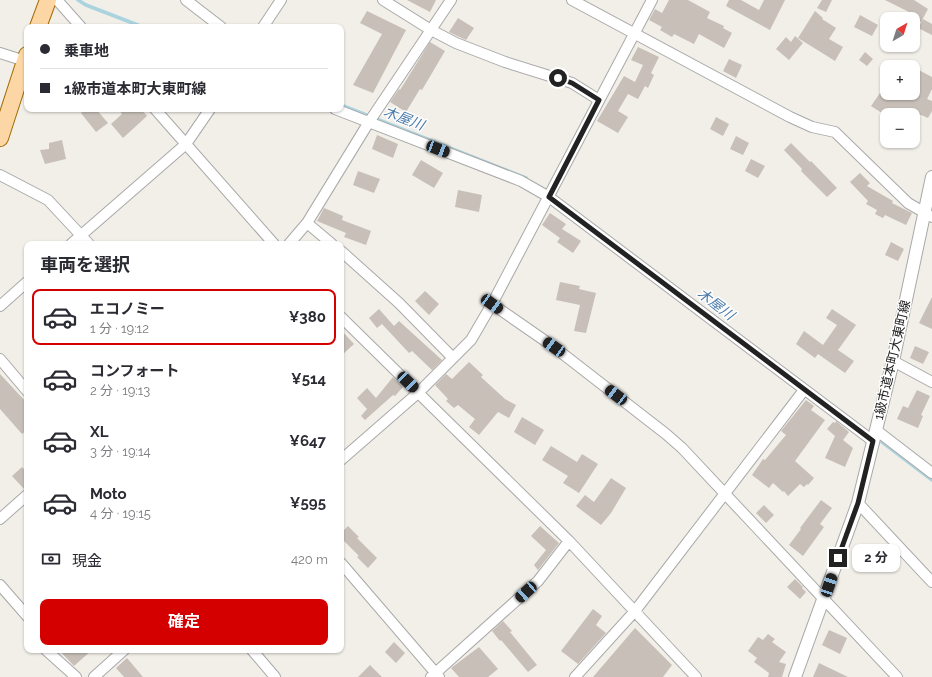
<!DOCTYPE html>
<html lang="ja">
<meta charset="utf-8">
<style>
:root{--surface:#fff;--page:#f7f7f7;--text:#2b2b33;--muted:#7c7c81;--line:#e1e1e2;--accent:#d40000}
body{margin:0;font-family:Raleway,"Noto Sans JP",sans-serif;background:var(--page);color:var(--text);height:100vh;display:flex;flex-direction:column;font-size:15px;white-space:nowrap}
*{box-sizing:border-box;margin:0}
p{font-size:13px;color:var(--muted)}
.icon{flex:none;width:22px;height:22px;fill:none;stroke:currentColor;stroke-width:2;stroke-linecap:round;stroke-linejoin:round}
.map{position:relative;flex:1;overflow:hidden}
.details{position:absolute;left:24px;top:241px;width:320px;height:412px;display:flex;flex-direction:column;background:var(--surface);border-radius:8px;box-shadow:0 1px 3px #0004}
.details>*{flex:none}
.top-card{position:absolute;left:24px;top:24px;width:320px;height:88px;border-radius:8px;box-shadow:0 1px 3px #0004;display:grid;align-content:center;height:88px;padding:0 16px;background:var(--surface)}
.needle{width:26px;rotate:39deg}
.tools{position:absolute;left:880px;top:12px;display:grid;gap:8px}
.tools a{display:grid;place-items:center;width:40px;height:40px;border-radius:8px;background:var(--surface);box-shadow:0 1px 3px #0004;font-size:20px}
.end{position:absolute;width:18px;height:18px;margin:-9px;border:5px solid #222;background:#fff;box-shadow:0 0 0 2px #fff}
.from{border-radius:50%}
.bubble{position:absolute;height:28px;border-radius:8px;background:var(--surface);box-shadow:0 1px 3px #0004;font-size:13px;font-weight:700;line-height:28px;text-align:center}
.car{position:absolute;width:12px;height:24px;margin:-12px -6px;border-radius:5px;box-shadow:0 0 3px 1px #0007;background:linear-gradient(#222 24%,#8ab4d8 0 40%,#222 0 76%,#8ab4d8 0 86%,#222 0)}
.top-card b{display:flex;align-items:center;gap:14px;height:38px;font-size:15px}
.top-card b+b{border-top:1px solid var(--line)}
.top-card i{width:10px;height:10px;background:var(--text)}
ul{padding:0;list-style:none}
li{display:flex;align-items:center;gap:12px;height:56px;margin:0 8px 6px;padding:0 8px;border:2px solid transparent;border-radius:8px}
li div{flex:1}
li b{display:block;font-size:15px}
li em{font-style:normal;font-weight:700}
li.current{border-color:var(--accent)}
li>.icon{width:36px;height:36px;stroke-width:1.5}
h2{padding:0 16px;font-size:18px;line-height:48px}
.pay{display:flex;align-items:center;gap:10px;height:44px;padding:0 16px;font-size:15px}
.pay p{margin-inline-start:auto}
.cta{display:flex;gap:8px;margin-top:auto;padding:8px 16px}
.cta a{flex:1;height:46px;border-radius:8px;background:var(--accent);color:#fff;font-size:16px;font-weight:700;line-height:46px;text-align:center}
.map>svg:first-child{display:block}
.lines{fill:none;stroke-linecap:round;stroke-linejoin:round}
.stream{stroke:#aad3df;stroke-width:3.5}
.building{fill:#c7bfb8}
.minor-casing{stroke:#a9a9a9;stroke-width:12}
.tertiary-casing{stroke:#a9a9a9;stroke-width:14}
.primary-casing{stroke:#a06b00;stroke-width:18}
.minor{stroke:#fff;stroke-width:10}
.tertiary{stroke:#fff;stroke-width:12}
.primary{stroke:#fcd6a4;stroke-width:16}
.route{stroke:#222;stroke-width:5}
.labels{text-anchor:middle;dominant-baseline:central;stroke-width:3;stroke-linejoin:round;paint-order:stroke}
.street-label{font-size:13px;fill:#222;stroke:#fff}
.water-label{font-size:14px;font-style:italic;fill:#4a7aab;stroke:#fff}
</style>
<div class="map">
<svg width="932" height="677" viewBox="0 0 932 677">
<rect width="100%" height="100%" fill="#f2efe9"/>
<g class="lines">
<path class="stream" d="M78,0L86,5L143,27
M341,105L526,178
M882,442L932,480"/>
</g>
<path class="building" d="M407,0H436L430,12Z
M669,0H688L710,12L707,18L724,26L723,28L732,33L724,48L699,34L694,44L674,34L672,37L660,30L662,27L649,20L655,9L662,13Z
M729,0H741L759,10L764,0H785L770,30L726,6Z
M822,0H832L826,12L817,8Z
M885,0H914L928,9L921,22L909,16L911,13Z
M367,11L406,30L373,93L353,85L382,34L360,23Z
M815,11L823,18L822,19L836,28L829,39L843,47L835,61L798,38Z
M860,15L878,25L872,36L854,27Z
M458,18L474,28L466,40L449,32Z
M923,19L932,24V35L918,28Z
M795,36L803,43L789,60L776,49L786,37L791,42Z
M430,42L445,51L422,90L420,89L406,112L390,102L399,89L400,90Z
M638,47L659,57L651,73L654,75L648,88L645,86L638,99L628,94L618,111L628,117L618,133L597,121L624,76L635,82L643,65L631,60Z
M865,52L873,59L867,66L859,60Z
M729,59L742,65L736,78L723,71Z
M913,67L932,77V89L927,99L932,101V111L928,118L921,115H885L871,106L880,93H913Z
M86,109H96L108,123L96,132L81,113Z
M118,109H141L147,116L123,138L111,124L122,114Z
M716,117L729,124L723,136L710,129Z
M377,135L398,144L393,158L372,149Z
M736,136L749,143L743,155L730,149Z
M62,140L66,159L45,164L40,150L49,149V143Z
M791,143L810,162L811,161L837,188L827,197L801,171L802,169L784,150Z
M751,159L765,166L758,178L745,171Z
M421,160L443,173L434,188L412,175Z
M358,171L380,179L374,193L353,185Z
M860,173L870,183L867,186L893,201L892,203L912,213L906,225L885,215L883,218L875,214L877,210L866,204L868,201L850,182Z
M458,190L482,195L479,212L455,207Z
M324,208L343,216L342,220L371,231L366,245L344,237L346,233L317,221Z
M550,213L566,224L562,229L581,241L573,253L557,242L560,238L542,225Z
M891,242L904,249L898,261L885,255Z
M560,282L580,286L579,289L596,293L586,333L574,331L580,305L556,300Z
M425,291L439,304L429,315L415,301Z
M932,297V329L919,323Z
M379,309L394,326L399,321L442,360L432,370L412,351L409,353L382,324L377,328L369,318Z
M832,309L856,325L838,350L854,361L845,373L818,354L815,358L796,344L804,331L823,345L837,325L826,318Z
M341,330L354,344L341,356Z
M915,346L929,352L923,364L910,358Z
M469,362L483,375L481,377L505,399L516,405L509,418L498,412L479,435L469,427L475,419L458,405L454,408L446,401L448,399L435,385L446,374L452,379Z
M0,374L27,403V430L22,434L0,409Z
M393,377L403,387L395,396L393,395L365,420L361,416L367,409L357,398L367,388L376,398Z
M917,390L930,396L921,415L923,416L918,428L897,419L903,406L908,408Z
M806,400L814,406L811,410L825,420L795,461L814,478L808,485L807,484L804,487L800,484L788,496L784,491L783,492L773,483L769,488L752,475L763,459L765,460L786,435L781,431Z
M522,417L544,430L535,445L514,432Z
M836,421L849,432L843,440L853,448L845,467L825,458L835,436L827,429L833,422L835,423Z
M551,446L577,462L582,454L598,464L579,493L563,483L568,476L542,460Z
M22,467L27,472V489H24L12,476Z
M611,478L626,488L611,513L601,525L576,506L585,495L594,502Z
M821,500L832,508L820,524L824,527L803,556L789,545L801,529L800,528Z
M764,505L774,515L766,523L756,513Z
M348,526L359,537L357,538L377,558L368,568L357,557L359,556L341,538V533Z
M540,526L559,543L538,570L534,565L546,550L531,536Z
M795,579L803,587L802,588L806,592L800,599L787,587Z
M593,609L602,616L596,625L606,633L578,664L561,651Z
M503,621L512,631L510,632L537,665L528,672L501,640L500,641L492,631Z
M635,628L672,665L663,677H593Z
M829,630L847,638L840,654L822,645Z
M768,634L775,639L772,642L786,652L779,662L786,664L782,677H768L769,673L754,662L757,658L748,651L758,637L763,640Z
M394,642L405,653L396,663L385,652Z
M479,647L498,669L488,677H459L451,668Z
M59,650H92L74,666Z
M127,658L143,677H124L116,668Z
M819,663L848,677H813Z
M370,665L382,677H358Z"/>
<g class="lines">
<g class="minor-casing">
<path id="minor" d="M57,0L81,27
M186,0L221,27
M383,0L431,30L456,43L505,62L572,83L599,100
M572,0L790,117L812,127L835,132L908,203L932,217
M263,27L281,0
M0,53L25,61
M155,109L274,244
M335,109L521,181L549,197L873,441
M0,175L48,200L89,244
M307,223L332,244
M71,244L186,144L210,109
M289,244L307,223L369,122L451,0
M341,251L399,303L453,358
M492,304L554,347L666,434L682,448L897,677
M0,306L27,282
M341,317L569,541L696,677
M0,359L27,391
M893,361L932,382
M876,430L932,473
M341,460L419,392L471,340L492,304L652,0
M858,503L932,582
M0,519L27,495
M341,563L439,677
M0,585L27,616
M46,650L76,677
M252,650L275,677
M94,677L124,650
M431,677L538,581L569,541
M575,677L635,611L804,390"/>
</g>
<g class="tertiary-casing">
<path id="tertiary" d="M795,677L858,503L893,361L932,177"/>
</g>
<g class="primary-casing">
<path id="primary" d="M38,27L48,0
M0,138L27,55"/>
</g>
<use href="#minor" class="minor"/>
<use href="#tertiary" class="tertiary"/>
<use href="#primary" class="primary"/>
</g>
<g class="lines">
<path class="route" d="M558,78L572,83L599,100L549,197L873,441L858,503L838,558"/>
</g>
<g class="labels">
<g class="street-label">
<text transform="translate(892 360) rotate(-77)">1級市道本町大東町線</text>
</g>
<g class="water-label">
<text transform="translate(404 118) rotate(21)">木屋川</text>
<text transform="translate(716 304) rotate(37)">木屋川</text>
</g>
</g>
</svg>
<div class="tools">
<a><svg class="needle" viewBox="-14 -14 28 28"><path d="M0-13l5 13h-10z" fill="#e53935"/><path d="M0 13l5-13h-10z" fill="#7c7c81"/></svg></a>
<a>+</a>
<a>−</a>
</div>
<i class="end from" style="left:558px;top:78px"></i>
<i class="end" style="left:838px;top:558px"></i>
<div class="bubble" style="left:852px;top:544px;width:48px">2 分</div>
<i class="car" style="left:438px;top:149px;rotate:111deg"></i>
<i class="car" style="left:492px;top:304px;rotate:126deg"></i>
<i class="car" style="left:554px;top:347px;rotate:305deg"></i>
<i class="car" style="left:408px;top:382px;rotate:134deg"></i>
<i class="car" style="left:616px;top:395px;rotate:307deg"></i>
<i class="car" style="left:829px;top:585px;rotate:19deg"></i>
<i class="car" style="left:526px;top:592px;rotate:228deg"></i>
<div class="top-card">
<b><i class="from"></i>乗車地</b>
<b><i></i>1級市道本町大東町線</b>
</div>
<section class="details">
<h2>車両を選択</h2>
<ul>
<li class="current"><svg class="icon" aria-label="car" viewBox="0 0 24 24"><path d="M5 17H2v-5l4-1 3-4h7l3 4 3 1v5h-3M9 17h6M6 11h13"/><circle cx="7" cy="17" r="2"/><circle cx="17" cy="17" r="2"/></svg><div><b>エコノミー</b><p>1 分 · 19:12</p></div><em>¥380</em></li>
<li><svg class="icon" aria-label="car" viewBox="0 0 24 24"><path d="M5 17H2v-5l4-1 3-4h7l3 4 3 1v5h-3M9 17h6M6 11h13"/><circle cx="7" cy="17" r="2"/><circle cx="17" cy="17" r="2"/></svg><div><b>コンフォート</b><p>2 分 · 19:13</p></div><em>¥514</em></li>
<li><svg class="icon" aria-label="car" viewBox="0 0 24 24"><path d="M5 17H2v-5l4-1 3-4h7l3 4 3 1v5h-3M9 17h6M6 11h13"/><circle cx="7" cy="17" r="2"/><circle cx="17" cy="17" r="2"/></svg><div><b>XL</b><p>3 分 · 19:14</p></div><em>¥647</em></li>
<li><svg class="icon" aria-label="car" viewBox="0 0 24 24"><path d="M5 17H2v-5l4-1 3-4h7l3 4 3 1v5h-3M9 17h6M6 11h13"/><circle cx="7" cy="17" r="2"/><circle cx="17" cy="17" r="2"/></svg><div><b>Moto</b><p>4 分 · 19:15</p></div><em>¥595</em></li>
</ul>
<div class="pay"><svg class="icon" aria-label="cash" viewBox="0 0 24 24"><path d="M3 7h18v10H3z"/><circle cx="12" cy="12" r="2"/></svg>現金<p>420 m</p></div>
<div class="cta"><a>確定</a></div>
</section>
</div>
